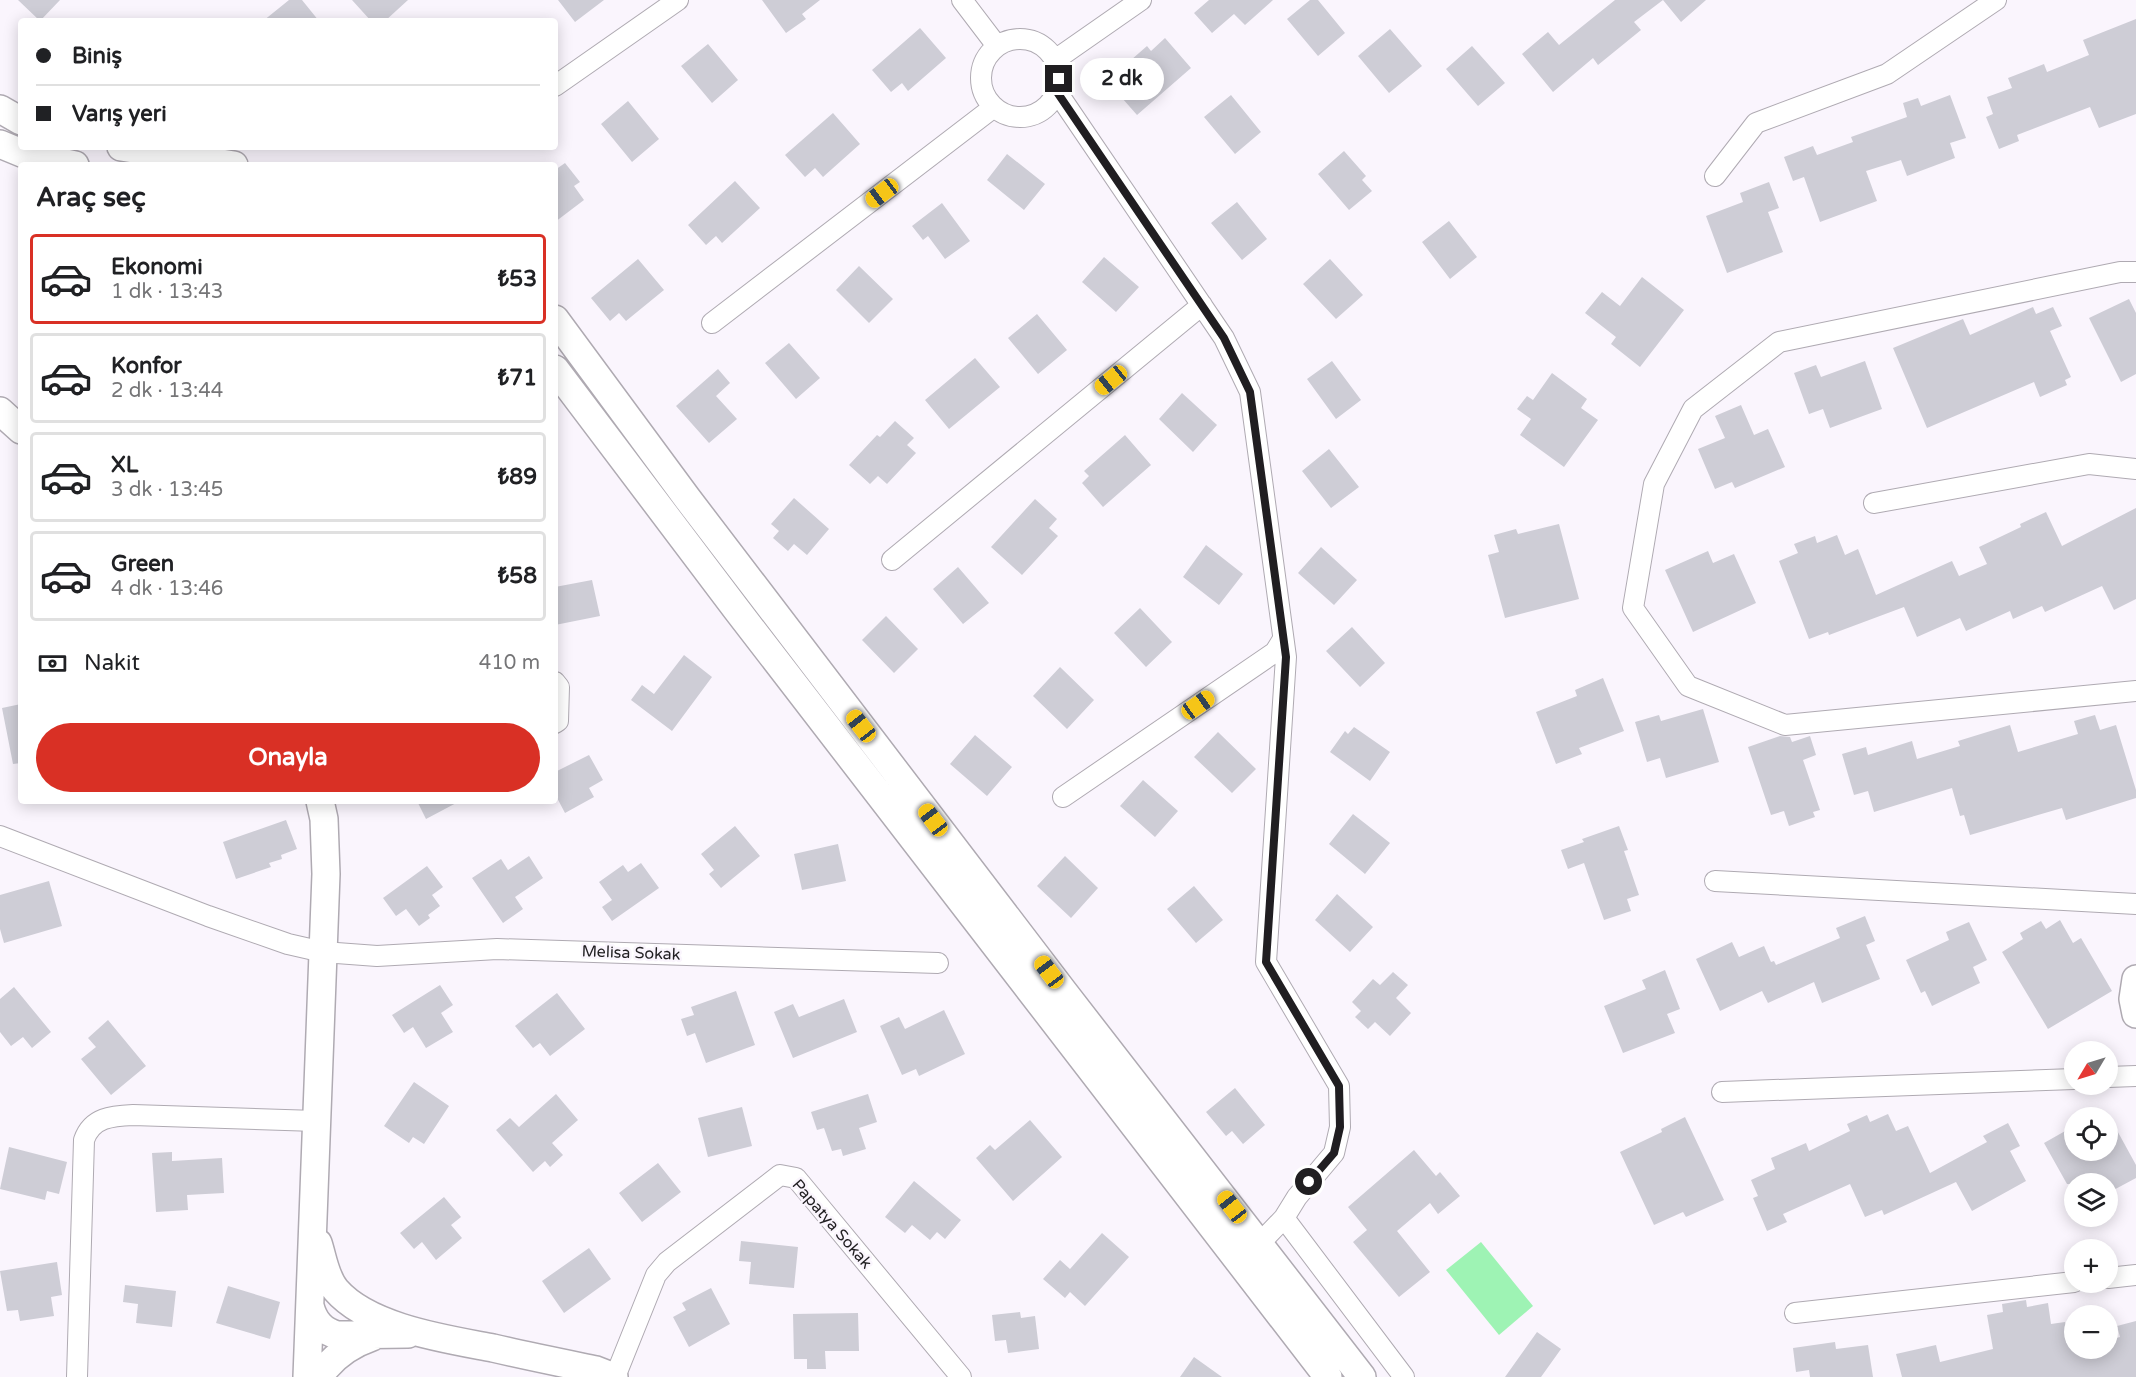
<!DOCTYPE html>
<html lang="tr">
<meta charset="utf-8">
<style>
:root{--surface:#fff;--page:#f2f2f2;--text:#202124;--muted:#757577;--line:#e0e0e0;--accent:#d93025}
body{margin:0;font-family:"Varela Round",sans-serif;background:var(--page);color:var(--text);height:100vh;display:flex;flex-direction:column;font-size:22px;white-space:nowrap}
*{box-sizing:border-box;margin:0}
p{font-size:20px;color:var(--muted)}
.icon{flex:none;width:33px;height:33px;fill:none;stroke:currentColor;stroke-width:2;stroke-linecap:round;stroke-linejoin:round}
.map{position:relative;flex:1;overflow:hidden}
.drawer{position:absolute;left:18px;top:162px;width:540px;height:642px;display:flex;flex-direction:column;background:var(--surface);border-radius:6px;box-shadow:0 3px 15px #0003}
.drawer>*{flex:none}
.banner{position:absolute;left:18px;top:18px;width:540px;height:132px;border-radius:6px;box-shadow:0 3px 15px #0003;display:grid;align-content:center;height:132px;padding:0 18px;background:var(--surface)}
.needle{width:39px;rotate:232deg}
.tools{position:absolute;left:2064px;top:1041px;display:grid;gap:12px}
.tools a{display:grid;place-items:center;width:54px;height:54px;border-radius:50%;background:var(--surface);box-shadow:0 3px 15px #0003;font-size:30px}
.end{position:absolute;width:27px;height:27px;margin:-14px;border:8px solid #201e21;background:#fff;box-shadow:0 0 0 3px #fff}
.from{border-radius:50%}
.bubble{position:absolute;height:42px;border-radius:21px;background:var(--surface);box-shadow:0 3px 15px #0003;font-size:20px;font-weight:800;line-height:42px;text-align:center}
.car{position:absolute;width:18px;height:36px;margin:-18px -9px;border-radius:8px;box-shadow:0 0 4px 2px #0007;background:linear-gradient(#f5c518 24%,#345 0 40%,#f5c518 0 76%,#345 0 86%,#f5c518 0)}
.banner b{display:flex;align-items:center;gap:21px;height:57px;font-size:22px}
.banner b+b{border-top:2px solid var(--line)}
.banner i{width:15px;height:15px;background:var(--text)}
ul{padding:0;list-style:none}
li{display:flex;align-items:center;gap:18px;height:90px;margin:0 12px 9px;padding:0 6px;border:3px solid var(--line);border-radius:6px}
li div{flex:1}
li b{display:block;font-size:22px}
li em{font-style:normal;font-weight:800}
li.on{border-color:var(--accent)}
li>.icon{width:54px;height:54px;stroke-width:1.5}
h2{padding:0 18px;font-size:27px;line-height:72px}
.pay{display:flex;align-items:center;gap:15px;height:66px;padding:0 18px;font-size:22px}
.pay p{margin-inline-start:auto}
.action{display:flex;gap:12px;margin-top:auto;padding:12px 18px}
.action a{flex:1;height:69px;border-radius:36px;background:var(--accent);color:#fff;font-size:24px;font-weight:800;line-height:69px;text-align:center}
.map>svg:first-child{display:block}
.green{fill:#9ef3b4}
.building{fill:#cecdd6}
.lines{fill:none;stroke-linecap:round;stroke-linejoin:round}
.street-casing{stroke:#afaab2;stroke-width:22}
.secondary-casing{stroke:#afaab2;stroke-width:30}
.street{stroke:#fff;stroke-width:20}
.secondary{stroke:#fff;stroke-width:27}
.route{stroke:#201e21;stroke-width:8}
.labels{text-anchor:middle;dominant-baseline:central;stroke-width:5;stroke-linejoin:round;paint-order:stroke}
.street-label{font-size:16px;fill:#201e21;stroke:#faf5fd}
</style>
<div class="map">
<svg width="2136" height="1377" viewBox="0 0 2136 1377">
<rect width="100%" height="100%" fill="#faf5fd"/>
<path class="green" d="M1481,1242L1533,1306L1499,1335L1446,1270Z"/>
<path class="building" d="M18,0H60L40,21Z
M289,0H302L319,21H263Z
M352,0H408L385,21H371Z
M558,0H604L575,22Z
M762,0H820L802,14L806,19L786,33Z
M1209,0H1273L1245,25L1234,14L1212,33L1194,13Z
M1310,0H1318L1345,33L1318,56L1287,19Z
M1615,0H1663L1634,22L1641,30L1598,65L1593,58L1553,92L1522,54L1548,32L1559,45Z
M1663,0H1706L1681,22Z
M2136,19V114L2099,128L2090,107L2017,135L2019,141L1999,149L1986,117L1993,114L1987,97L2012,88L2008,78L2044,64L2047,72L2089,55L2083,40Z
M920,28L946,58L908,91L902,83L891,92L872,70Z
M1390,29L1422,66L1389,93L1358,56Z
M1165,38L1191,68L1137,115L1107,81L1147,46L1151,51Z
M708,44L738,80L712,103L681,66Z
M1472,46L1505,83L1478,106L1446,69Z
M1231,95L1261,132L1235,154L1204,117Z
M1950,95L1966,138L1950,143L1955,158L1907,176L1901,160L1866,171L1877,201L1820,222L1804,177L1793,181L1784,157L1813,146L1817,155L1853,142L1851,137L1907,117L1903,103L1918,98L1921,106Z
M628,101L659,139L632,162L601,124Z
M833,113L860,144L823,177L815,168L805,177L785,155Z
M1344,151L1366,176L1362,180L1372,191L1349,210L1318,174Z
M1007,154L1045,184L1024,210L987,180Z
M565,163L580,182L574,186L584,200L555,222V170Z
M735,181L760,208L722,243L716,236L706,245L688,225Z
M1769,182L1779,208L1768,212L1783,252L1727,273L1706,216L1743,202L1740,193Z
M1237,202L1267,239L1242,260L1211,223Z
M942,203L970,241L945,259L928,236L923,240L912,226Z
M1449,221L1477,257L1450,279L1422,242Z
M1104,257L1139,287L1116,312L1082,282Z
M638,259L664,290L626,321L619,313L610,321L591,298Z
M1330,259L1363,295L1336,319L1303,284Z
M859,266L893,299L869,323L836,290Z
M1642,277L1684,310L1640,367L1611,344L1616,337L1585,313L1602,292L1620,306Z
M2129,299L2136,313V374L2121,382L2089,318Z
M2033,307L2036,314L2053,307L2062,326L2050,331L2071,377L2065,380L2067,385L2040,397L2034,382L1927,428L1893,348L1963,319L1970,335Z
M1037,314L1067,350L1038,374L1008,338Z
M789,343L820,378L796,399L765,363Z
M975,358L1000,387L949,429L925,400Z
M1332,361L1361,400L1336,419L1307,379Z
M1865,361L1882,409L1830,428L1823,409L1809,414L1794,373L1816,365L1821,377Z
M718,369L730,383L716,396L737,419L709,443L676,406Z
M1552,373L1587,399L1581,408L1598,420L1564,467L1520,435L1531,419L1517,409L1527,396L1533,400Z
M1182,393L1217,425L1193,452L1159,419Z
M1741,405L1754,435L1768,429L1785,467L1735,488L1732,482L1715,489L1698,449L1725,438L1715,416Z
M895,421L914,438L907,445L916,453L887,484L878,476L870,484L849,465L877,435L880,437Z
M1125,435L1151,465L1103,507L1082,483L1089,476L1084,471Z
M1329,449L1359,487L1331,508L1302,471Z
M794,498L829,529L807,555L794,544L788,551L773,538L779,531L771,524Z
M1035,499L1057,519L1049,528L1058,536L1022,575L991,547Z
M2136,508V599L2114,610L2102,586L2045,612L2042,606L2013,619L2010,611L1966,631L1960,618L1917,637L1904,607L1829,635L1828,632L1809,639L1779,561L1798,553L1794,544L1815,536L1817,543L1837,535L1845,555L1858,549L1876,595L1952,561L1959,576L1987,564L1979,547L2021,527L2020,524L2046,512L2062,546Z
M1559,524L1579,599L1505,618L1488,555L1499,552L1494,535L1516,529L1518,534Z
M1206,545L1243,574L1219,605L1183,577Z
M1321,547L1357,580L1334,605L1298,573Z
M1708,551L1713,563L1734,554L1756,603L1693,632L1665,570Z
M958,567L989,603L963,624L933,589Z
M592,580L600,616L555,625V587Z
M1140,608L1172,642L1146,667L1114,633Z
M886,616L918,649L894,673L862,640Z
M1352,627L1385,663L1360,687L1326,651Z
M684,655L712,677L672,731L631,700L642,685L654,694Z
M1060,667L1094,700L1067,729L1033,696Z
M1603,678L1624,731L1579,748L1582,754L1556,764L1536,712L1577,696L1575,690Z
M21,704V763L13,764L2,708Z
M1703,709L1719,762L1666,778L1660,758L1647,762L1635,722L1659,715L1661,721Z
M2095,715L2100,730L2116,725L2136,790V798L2066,820L2062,808L1970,835L1964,815L1960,816L1952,788L1874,812L1868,791L1854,795L1842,754L1866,747L1868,755L1912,741L1917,759L1960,746L1958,741L2010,725L2018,752L2078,734L2074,721Z
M1354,727L1390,752L1370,781L1330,752L1345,731L1348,734Z
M1218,732L1256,769L1232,793L1194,757Z
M975,735L1012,767L987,796L950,764Z
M1780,736L1790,737L1792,742L1810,736L1816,755L1803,760L1820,810L1813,812L1815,817L1789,826L1784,811L1771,815L1748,747Z
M589,755L603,780L589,788L594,797L565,813L555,794V772Z
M1143,780L1178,811L1155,837L1120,806Z
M417,801H460L426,819Z
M1353,814L1390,843L1365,874L1329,844Z
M286,820L297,849L281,855L282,859L269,863L271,867L236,879L223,842Z
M735,826L760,856L721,888L709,874L714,870L701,854Z
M1619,826L1628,850L1624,851L1639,895L1627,899L1631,911L1604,920L1584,863L1568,869L1561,850L1584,842L1582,839Z
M838,844L846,881L802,890L794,854Z
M529,856L543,878L515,897L523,909L503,923L472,878L501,859L508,870Z
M1065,856L1098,888L1071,918L1037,886Z
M641,863L659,888L612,921L602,907L612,900L599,882L623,865L628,872Z
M427,866L443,887L432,895L440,906L428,915L430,918L419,926L406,909L396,916L383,898Z
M49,881L62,926L4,943L0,929V895Z
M1194,886L1223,920L1196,943L1167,909Z
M1337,894L1373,927L1350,952L1315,920Z
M1865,916L1875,941L1866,945L1880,979L1822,1003L1814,982L1768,1003L1762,991L1720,1011L1696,959L1732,942L1739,957L1764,946L1771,962L1774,961L1776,965L1840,938L1836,928Z
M2060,920L2073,943L2081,938L2112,991L2048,1029L2002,952L2023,939L2020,933L2041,921L2046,929Z
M1969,922L1987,960L1973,967L1980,983L1932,1006L1925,991L1921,993L1906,960L1949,940L1946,932Z
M1665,970L1680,1009L1667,1014L1675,1033L1623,1053L1604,1006L1646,989L1642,980Z
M1393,972L1408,985L1396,998L1411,1013L1390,1036L1375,1022L1368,1029L1355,1017L1361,1011L1352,1002L1373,979L1380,985Z
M440,985L453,1005L441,1013L453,1032L426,1048L413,1027L404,1033L392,1015Z
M14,987L51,1032L32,1048L23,1037L11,1046L0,1032V999Z
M736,991L755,1045L706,1063L695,1033L687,1036L681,1019L694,1015L691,1007Z
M557,993L585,1029L550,1056L540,1043L533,1048L515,1026Z
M844,999L857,1032L793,1058L774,1012L793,1004L799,1017Z
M944,1010L965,1054L919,1076L916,1069L902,1075L880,1026L899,1017L905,1029Z
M108,1020L146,1066L111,1095L81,1059L96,1047L88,1038Z
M414,1082L449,1106L424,1144L413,1137L409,1143L384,1126Z
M1235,1088L1265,1125L1243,1144L1232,1131L1226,1136L1206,1112Z
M556,1094L578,1120L552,1143L563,1155L550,1167L545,1161L533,1172L496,1130L510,1118L519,1127Z
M868,1094L877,1122L859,1128L866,1149L843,1156L841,1149L832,1151L824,1128L817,1130L811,1112Z
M742,1107L752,1146L708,1157L698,1118Z
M1888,1114L1896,1131L1908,1126L1930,1173L1987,1142L1983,1136L2008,1123L2020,1146L2010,1151L2026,1181L1972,1211L1956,1182L1884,1215L1882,1210L1865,1217L1850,1184L1783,1214L1787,1222L1767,1231L1753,1198L1758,1196L1751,1180L1775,1169L1771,1158L1806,1143L1809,1151L1850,1131L1847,1124L1867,1115L1870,1122Z
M2108,1114L2136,1165V1178L2108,1193V1184H2067L2044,1143L2074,1126V1150H2108Z
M1685,1117L1724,1200L1686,1217L1683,1212L1654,1225L1620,1152L1662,1132L1661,1129Z
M1030,1120L1062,1157L1013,1201L976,1158L990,1145L995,1150Z
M9,1147L67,1162L59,1194L47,1191L45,1200L0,1189Z
M1414,1150L1436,1176L1440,1172L1460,1196L1438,1214L1430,1203L1397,1231L1430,1272L1399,1297L1353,1242L1367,1230L1348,1207Z
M172,1152V1161L222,1158L224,1193L187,1195L188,1210L156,1212L152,1153Z
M658,1163L681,1192L642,1222L619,1193Z
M914,1181L961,1220L945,1239L937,1232L930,1240L912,1225L905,1233L885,1217Z
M444,1197L461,1217L451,1225L462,1238L436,1260L422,1242L414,1249L400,1233Z
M1102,1233L1129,1257L1085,1306L1070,1292L1065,1298L1043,1279L1060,1260L1070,1269Z
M741,1241L798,1247L794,1288L749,1284L751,1262L739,1261Z
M589,1248L611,1279L564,1313L542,1281Z
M57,1262L62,1295L51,1297L54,1316L20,1321L18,1310L7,1311L0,1271Z
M125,1285L176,1291L172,1327L136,1323L138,1304L123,1302Z
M228,1286L280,1302L270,1339L216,1323Z
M711,1288L730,1324L689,1347L673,1317L686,1310L682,1303Z
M2026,1300L2027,1307L2048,1303L2051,1324L2065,1322L2070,1348H2108V1340L2120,1337L2117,1326L2136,1321V1377H1902L1896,1354L1936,1345L1940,1362L1993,1349L1987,1315L2003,1312L2002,1304Z
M1020,1312L1021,1318L1035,1316L1039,1349L1008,1353L1006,1340L995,1341L992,1315Z
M858,1313L859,1351H825L826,1369H807V1359H794L793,1314Z
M1537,1332L1561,1349L1541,1377H1505Z
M1835,1342L1836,1349L1868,1345L1873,1377H1810L1809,1370L1796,1372L1793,1348Z
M1194,1357L1222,1377H1180Z"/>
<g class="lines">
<g class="street-casing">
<path id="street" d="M962,0L997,46
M981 78a39 39 0 1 1 78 0a39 39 0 1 1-78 0Z
M1055,60L1141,0
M555,86L678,0
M1057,92L1224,338L1250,392L1286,657L1266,962L1339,1086L1340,1127L1334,1153L1297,1197L1284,1218L1260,1243
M1715,176L1756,123L1887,74L1996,0
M2136,272H2120L1779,342L1693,409L1654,484L1633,608L1688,686L1785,725L2136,691
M712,323L994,107
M1874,503L2089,464L2136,469
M892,560L1202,305
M555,682L559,687L558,721L555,723
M1063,797L1275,652L1283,639
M0,836L208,916L288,944L323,952L377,956L497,949L938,963
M1715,881L2136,904
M2108,1077L2136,1076
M1722,1092L2074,1079
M1284,1218L1404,1377
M2108,1278L2136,1275
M1795,1313L2074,1282
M77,1377L84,1140C92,1117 112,1116 133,1115L316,1121
M615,1377L656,1275L667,1262L780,1175L796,1178L961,1377"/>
</g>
<g class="secondary-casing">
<path id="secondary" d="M0,109L21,121
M0,144L24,154L75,165
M121,147L234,165
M555,319L687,498L1063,991L1362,1377
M555,369L737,610L1328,1377
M0,411L21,430
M2136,979L2133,999L2136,1014
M318,1243C323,1258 325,1277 336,1290C369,1328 446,1339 493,1348C527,1356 562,1363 596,1370L614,1377
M310,1306C314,1321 322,1331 337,1335L408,1334
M307,1377L326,874L324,819L320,801
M319,1377C332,1357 349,1345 372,1337"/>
</g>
<use href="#street" class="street"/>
<use href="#secondary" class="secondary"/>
</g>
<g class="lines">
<path class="route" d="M1059,79L1057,92L1224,338L1250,392L1286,657L1266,962L1339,1086L1340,1127L1334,1153L1309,1182"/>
</g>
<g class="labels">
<g class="street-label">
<text transform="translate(631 953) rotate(2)">Melisa Sokak</text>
<text transform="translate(832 1224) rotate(49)">Papatya Sokak</text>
</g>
</g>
</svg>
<div class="tools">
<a><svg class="needle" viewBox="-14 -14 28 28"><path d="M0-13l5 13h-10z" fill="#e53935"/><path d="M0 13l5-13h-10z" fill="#757577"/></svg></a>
<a><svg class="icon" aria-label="locate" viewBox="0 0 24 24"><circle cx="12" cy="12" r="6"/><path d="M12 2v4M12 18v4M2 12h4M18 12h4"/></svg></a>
<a><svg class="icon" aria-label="layers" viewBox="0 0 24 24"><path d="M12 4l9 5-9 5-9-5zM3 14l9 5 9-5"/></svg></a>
<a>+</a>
<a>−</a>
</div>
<i class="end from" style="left:1309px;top:1182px"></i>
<i class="end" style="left:1059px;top:79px"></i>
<div class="bubble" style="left:1080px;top:58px;width:84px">2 dk</div>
<i class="car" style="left:882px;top:193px;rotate:233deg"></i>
<i class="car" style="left:1111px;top:380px;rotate:231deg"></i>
<i class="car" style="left:1198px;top:705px;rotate:55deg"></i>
<i class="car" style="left:861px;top:726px;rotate:322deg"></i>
<i class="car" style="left:933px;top:820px;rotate:323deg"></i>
<i class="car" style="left:1049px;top:972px;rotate:323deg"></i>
<i class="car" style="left:1232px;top:1207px;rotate:322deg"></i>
<div class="banner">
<b><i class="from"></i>Biniş</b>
<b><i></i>Varış yeri</b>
</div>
<section class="drawer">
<h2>Araç seç</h2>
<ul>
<li class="on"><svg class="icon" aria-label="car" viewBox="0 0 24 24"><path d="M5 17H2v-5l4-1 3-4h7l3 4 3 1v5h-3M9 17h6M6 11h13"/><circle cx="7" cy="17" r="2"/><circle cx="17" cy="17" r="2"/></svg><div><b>Ekonomi</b><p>1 dk · 13:43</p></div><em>₺53</em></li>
<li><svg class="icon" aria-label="car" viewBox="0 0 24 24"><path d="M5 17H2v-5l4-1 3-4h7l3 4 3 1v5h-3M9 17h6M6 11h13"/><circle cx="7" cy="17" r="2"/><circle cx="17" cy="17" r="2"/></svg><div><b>Konfor</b><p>2 dk · 13:44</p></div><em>₺71</em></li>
<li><svg class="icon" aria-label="car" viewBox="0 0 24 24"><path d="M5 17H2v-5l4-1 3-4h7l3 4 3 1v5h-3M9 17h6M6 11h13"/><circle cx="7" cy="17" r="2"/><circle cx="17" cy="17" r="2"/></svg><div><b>XL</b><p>3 dk · 13:45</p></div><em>₺89</em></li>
<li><svg class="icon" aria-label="car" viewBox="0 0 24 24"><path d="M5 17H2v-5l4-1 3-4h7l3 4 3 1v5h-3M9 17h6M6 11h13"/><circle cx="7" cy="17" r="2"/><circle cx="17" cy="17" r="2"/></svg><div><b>Green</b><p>4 dk · 13:46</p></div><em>₺58</em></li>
</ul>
<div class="pay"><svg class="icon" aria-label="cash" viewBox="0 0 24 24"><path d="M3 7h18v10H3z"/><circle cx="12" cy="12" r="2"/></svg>Nakit<p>410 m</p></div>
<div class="action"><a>Onayla</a></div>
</section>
</div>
